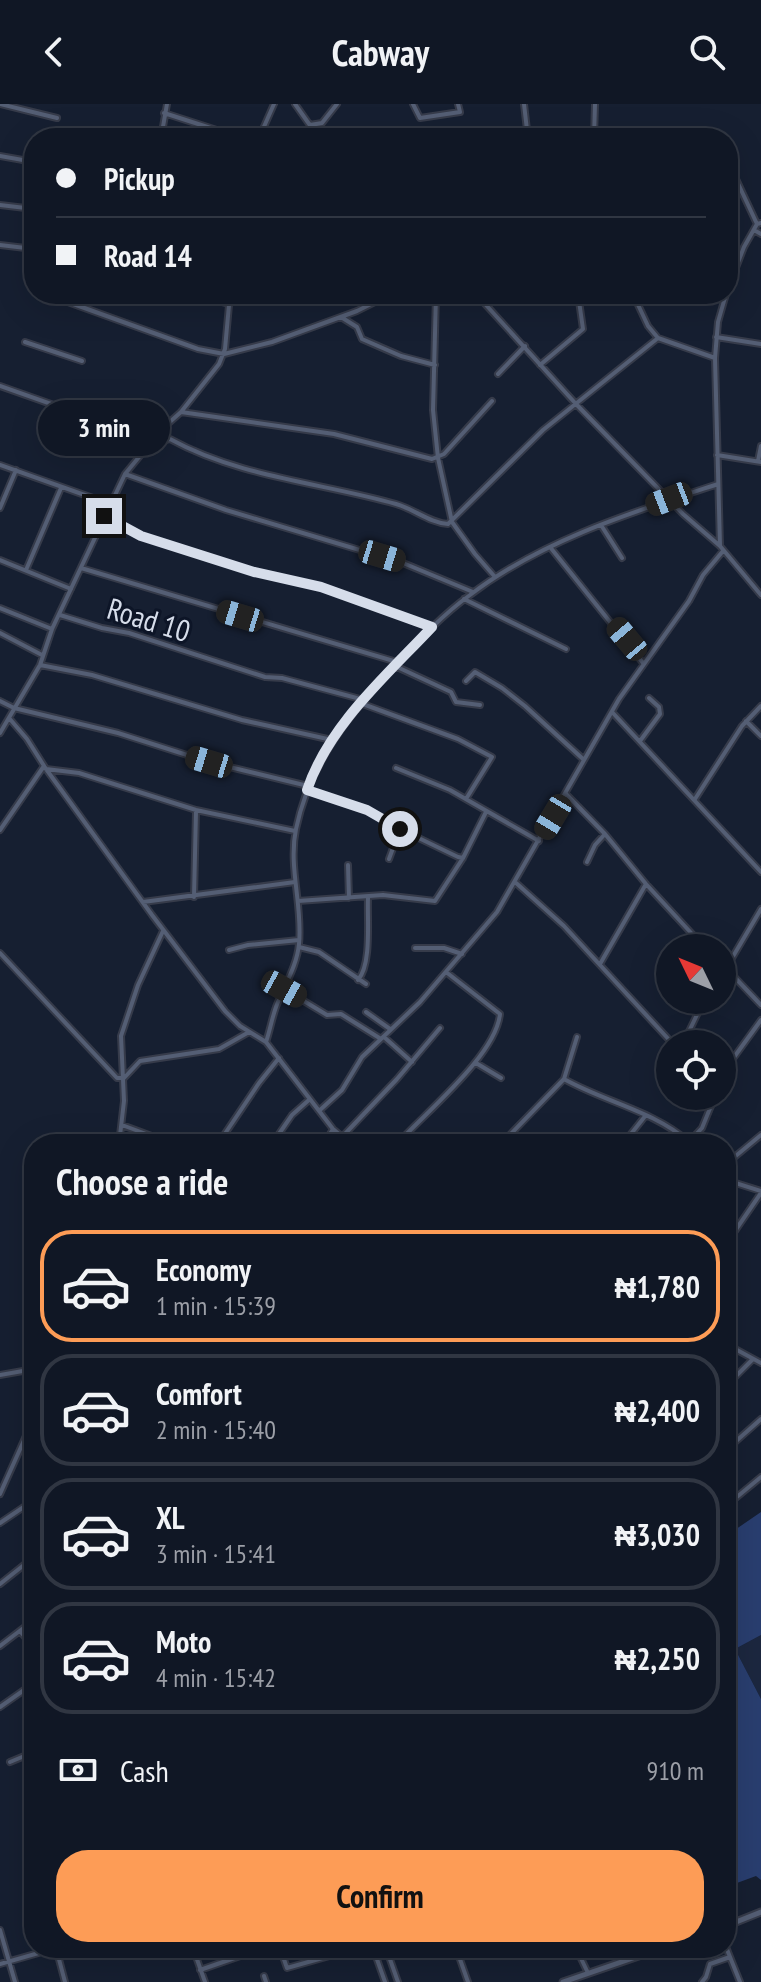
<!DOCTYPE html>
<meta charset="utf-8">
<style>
:root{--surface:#101725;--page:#19202d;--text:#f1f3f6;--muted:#9c9fa7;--line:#303642;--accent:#fd9c56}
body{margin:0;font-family:"PT Sans Narrow",sans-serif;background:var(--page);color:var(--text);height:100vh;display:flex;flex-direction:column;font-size:30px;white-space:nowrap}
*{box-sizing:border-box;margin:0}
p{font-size:26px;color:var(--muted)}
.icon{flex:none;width:44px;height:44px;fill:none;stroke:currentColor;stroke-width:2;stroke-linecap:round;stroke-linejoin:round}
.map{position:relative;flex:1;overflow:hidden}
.sheet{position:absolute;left:24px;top:1030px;width:712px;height:824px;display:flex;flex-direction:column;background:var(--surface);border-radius:32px;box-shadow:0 8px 32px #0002,0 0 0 2px var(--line)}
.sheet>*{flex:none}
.hud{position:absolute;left:24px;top:24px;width:714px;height:176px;border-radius:32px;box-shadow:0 8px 32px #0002,0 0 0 2px var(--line);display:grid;align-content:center;height:176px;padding:0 32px;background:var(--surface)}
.needle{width:52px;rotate:313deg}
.buttons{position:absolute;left:656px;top:830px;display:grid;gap:16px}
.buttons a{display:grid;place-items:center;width:80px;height:80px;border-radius:50%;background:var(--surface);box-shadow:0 8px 32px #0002,0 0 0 2px var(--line);font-size:40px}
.end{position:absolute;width:36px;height:36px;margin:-18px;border:10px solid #d6ddea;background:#111;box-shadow:0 0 0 4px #111}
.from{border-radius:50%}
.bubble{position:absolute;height:56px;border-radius:28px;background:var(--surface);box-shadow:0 8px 32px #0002,0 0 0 2px var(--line);font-size:26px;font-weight:800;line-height:56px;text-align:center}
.car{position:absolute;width:24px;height:48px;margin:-24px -12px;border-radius:10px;box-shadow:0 0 6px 2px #0007;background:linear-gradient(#222 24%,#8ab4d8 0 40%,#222 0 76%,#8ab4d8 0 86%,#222 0)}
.hud b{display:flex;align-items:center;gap:28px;height:76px;font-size:30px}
.hud b+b{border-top:2px solid var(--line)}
.hud i{width:20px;height:20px;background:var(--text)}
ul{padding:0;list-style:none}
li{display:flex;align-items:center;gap:24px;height:112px;margin:0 16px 12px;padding:0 16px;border:4px solid var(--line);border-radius:32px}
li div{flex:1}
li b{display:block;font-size:30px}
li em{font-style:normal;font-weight:800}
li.current{border-color:var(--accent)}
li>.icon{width:72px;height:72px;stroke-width:1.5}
h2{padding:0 32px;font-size:36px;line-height:96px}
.pay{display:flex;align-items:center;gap:20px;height:88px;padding:0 32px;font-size:30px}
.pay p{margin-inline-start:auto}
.primary-button{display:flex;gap:16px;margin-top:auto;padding:16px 32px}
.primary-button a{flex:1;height:92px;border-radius:32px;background:var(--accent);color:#111;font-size:32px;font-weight:800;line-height:92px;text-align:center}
header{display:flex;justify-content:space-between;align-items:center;height:104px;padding:0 32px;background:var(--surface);font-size:36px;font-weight:800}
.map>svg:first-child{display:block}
.built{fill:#1c273f}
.green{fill:#293e6f}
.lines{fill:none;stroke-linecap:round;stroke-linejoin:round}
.minor-casing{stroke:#363b4a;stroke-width:8}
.tertiary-casing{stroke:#363b4a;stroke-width:9}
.minor{stroke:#545e74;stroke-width:4}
.tertiary{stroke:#545e74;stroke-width:5}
.route{stroke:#d6ddea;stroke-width:10}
.labels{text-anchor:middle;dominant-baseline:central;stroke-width:6;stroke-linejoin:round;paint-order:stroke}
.street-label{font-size:30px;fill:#d6ddea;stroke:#0d1527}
</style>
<header><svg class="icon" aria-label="back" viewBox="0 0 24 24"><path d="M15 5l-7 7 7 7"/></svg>Cabway<svg class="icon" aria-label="search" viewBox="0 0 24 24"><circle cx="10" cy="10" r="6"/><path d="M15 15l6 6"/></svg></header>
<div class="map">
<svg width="761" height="1878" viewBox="0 0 761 1878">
<rect width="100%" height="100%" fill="#161f31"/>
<path class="built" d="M761,1531V1595L735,1545Z"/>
<path class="green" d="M761,1408V1531L735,1545L761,1595V1776L756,1772L726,1783V1432Z"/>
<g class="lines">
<g class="minor-casing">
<path id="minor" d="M0,0L57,14
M295,0L319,34
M413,0L420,14L460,8L458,0
M524,0L527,26
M164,9L223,28L234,34
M310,21L322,19L337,0
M161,34L167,0
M259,34L274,0
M395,34H398
M594,34L595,0
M0,52L34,58
M728,64L735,73L757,120
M0,101L34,105
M754,126L761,130
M0,141L34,145
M728,184L744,143L757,120L761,119
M191,190L229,200
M436,190L433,306L438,354L452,418L475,450L495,473
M476,190L576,300L683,410L720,442L761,491
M633,190L648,222L658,234L715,254
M44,191L54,193L56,190
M54,193L198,245L224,250L272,238L357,207L391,190
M341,213L357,223L362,235L401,252L435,261
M716,233L761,240
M25,238L82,257
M540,261L583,225L578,190
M498,270L525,242
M0,282L102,318L128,322L145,329L154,336
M181,308L334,330L432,355L444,350L492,297
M151,340L170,335C239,373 322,379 396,400C414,405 430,419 448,420L543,326L658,234
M717,351L761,358
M758,357L761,342
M0,361L110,400
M125,370L226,406L403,459L473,488
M0,404L16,366
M104,412L141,432L254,468L321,483L432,523
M601,421L622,454
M720,442L715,254L718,218L726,190
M550,443L643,559
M0,456L71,485
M81,464L397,558
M26,466L61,384
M464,495L566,545
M0,504L52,525
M60,511L102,524L129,529L265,573L282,574L364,596
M0,529L42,551
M40,561L92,571L242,616L332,636
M395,562L451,588L456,598L480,601
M466,577L475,568L502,584L525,602L583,655
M0,597L14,604L118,629L209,658L308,682
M360,599L458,635L492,653L466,695
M612,608L761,768
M9,614L27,635L46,665L152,811L225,907L240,922L266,938L333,1025L351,1040
M746,617L761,632
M0,629L40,561L52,525L125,370L163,324L181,308L219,260L225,245L230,190
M640,637L660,610L659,603L649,594
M396,664L450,686L539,737
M46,665L79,669L196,706L295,727
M307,686L367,706L400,725L389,755
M566,690L605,730L646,780L705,844
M695,695L742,622L761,602
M400,725L458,753L463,754
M0,726L44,662
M587,758L595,741L605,730
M348,761L349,794
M515,778L564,822L673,940
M194,793L196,707
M298,797L383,791L435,797L463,754L486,708
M143,798L295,778
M299,843L319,848L366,880
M415,844H444L462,850
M229,846L248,841L299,836
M0,849L117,974H124L140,957L219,945L249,928
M600,860L646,780
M722,860L761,901
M722,871L761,805
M358,876C372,860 367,815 368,794
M284,885L327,911L341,910L381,935
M366,908L390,925
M384,933L412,958
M266,938C270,926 272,914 276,903C284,882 297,862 299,840C303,802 288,763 296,725C309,663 344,616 387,571C413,543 438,514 470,491C542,436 633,408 718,380
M683,940L704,896
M476,959L501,974
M668,973L670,968
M564,975C605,998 654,1007 689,1038
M722,976L732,956L761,916
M320,1006L342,986L362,953L420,898L497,808L619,595L689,497L703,471L723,447
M122,1021L173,1040
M342,1033L397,975L440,924
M689,1038L702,1024L715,992
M119,1040L124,997L121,932L138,881L163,827
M218,1040L259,979L279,954
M272,1040L292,1011L310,995
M324,1040L333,1025
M397,1040C426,1008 496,951 500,910L446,868
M501,1040L564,975L577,933
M623,1040L646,1011
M726,1060L761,1031
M726,1076L761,1087
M726,1140L761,1089
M726,1240L761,1259
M0,1271L34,1265
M726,1282L753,1255
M726,1346L761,1315
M0,1390L34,1314
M726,1402L761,1373
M0,1419L34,1396
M0,1480L34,1453
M20,1527L34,1544
M0,1542L34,1516
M0,1603L34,1579
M10,1658L34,1648
M29,1702L34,1700
M34,1754L31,1760L34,1771
M0,1826L15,1878
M726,1843L740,1878
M56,1844L65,1878
M193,1844L205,1878
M280,1844L287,1864L358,1844
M373,1844L385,1878
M386,1844L398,1878
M456,1844L468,1878
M576,1844L588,1869
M0,1860L56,1844
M200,1866L249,1849
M264,1872L266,1878
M702,1878L706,1873L710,1860L730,1853"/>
</g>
<g class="tertiary-casing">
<path id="tertiary" d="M726,1822L761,1808
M563,1878L662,1844"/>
</g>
<use href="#minor" class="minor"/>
<use href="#tertiary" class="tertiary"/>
</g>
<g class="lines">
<path class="route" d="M104,412L141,432L254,468L321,483L432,523C386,572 329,621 307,686L367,706L400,725"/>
</g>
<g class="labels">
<g class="street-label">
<text transform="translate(149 515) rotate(17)">Road 10</text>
</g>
</g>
</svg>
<div class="buttons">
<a><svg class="needle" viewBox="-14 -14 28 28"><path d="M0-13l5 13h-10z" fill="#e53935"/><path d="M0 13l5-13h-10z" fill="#9c9fa7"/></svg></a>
<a><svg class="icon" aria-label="locate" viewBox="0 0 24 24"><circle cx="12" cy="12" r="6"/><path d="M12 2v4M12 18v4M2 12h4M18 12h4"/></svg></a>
</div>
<i class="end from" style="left:400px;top:725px"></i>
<i class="end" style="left:104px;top:412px"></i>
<div class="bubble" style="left:38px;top:296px;width:132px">3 min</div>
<i class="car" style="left:669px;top:395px;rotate:249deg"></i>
<i class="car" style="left:382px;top:452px;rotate:107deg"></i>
<i class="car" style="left:240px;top:512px;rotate:287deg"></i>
<i class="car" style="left:627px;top:535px;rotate:320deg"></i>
<i class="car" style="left:209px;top:658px;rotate:287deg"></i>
<i class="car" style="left:553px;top:713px;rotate:211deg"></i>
<i class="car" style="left:284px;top:885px;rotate:119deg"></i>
<div class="hud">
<b><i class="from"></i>Pickup</b>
<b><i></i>Road 14</b>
</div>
<section class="sheet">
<h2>Choose a ride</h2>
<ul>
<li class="current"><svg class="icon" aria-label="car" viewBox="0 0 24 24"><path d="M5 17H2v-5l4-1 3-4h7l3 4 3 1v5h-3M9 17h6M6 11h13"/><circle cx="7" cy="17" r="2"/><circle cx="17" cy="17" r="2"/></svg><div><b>Economy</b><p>1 min · 15:39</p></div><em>₦1,780</em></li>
<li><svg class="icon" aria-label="car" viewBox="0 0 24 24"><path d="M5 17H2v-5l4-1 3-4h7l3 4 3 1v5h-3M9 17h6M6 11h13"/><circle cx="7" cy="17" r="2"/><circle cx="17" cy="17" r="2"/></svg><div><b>Comfort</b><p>2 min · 15:40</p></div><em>₦2,400</em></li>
<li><svg class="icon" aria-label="car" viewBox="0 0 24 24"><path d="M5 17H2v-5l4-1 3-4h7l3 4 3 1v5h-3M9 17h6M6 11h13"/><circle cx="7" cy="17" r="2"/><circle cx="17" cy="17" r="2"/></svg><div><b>XL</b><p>3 min · 15:41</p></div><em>₦3,030</em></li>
<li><svg class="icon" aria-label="car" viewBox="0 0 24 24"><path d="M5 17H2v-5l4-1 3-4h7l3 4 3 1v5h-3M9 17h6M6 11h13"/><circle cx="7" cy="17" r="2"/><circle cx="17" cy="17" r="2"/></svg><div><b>Moto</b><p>4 min · 15:42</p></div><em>₦2,250</em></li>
</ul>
<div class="pay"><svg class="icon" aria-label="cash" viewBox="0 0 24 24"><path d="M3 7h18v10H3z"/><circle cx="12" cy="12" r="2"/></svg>Cash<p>910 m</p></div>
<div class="primary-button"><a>Confirm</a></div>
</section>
</div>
